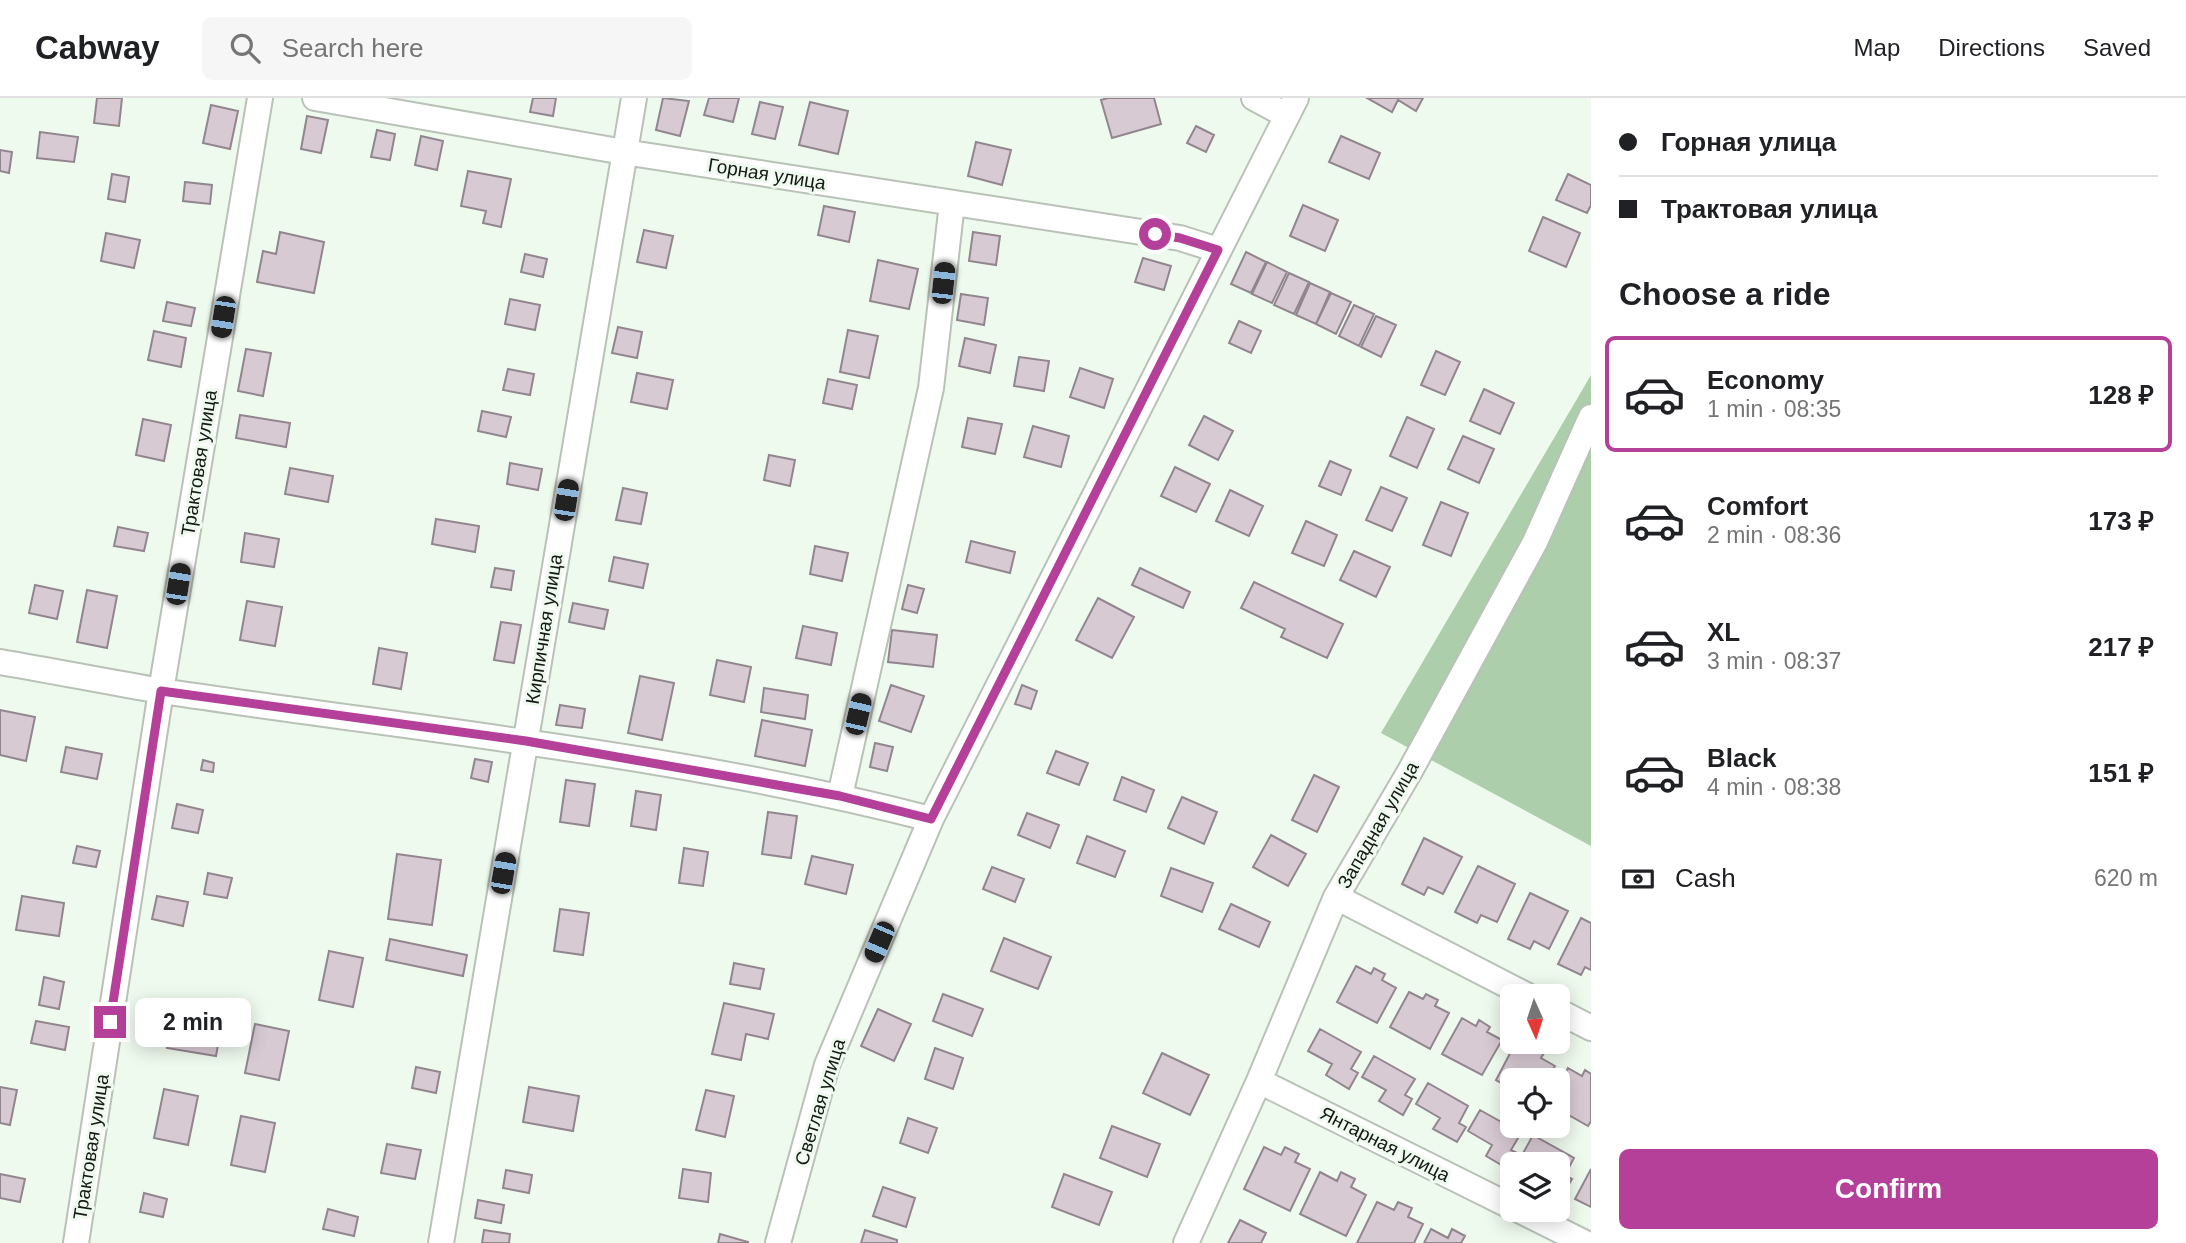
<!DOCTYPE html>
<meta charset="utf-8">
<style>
:root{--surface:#fff;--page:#f6f6f6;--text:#202124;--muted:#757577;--line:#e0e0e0;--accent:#b44099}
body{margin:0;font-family:Arial,sans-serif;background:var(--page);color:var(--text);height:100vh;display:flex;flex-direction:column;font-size:26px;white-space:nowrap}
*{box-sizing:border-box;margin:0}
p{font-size:23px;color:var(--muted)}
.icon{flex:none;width:38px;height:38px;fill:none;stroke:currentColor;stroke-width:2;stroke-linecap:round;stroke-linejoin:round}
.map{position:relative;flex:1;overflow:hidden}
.panel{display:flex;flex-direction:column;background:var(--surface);width:595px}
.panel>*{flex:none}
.banner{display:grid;align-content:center;height:154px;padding:0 28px;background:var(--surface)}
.needle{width:46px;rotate:177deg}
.buttons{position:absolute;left:1500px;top:886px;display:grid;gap:14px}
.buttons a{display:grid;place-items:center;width:70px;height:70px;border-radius:10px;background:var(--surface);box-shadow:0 4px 18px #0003;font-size:35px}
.end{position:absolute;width:32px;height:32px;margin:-16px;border:9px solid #b44099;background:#fff;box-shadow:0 0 0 4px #fff}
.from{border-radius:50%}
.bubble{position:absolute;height:49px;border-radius:10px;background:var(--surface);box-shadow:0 4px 18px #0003;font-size:23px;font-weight:800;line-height:49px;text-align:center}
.car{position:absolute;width:21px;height:42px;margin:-21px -10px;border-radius:9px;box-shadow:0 0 5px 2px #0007;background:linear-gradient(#222 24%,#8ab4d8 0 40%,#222 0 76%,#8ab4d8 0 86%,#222 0)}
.banner b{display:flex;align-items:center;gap:24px;height:66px;font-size:26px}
.banner b+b{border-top:2px solid var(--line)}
.banner i{width:18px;height:18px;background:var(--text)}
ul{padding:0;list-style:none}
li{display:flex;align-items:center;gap:21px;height:116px;margin:0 14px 10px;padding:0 14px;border:4px solid transparent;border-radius:10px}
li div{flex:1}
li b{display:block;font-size:26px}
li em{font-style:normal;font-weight:800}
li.on{border-color:var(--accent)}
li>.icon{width:63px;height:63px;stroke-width:1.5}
h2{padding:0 28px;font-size:32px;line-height:84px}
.pay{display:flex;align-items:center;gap:18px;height:77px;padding:0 28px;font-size:26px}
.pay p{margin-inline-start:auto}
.primary-button{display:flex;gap:14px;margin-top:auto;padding:14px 28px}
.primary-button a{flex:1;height:80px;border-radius:10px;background:var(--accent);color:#fff;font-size:28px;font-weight:800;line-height:80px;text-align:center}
header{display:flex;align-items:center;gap:42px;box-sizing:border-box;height:98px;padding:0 35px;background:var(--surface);border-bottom:2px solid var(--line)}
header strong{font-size:33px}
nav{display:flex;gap:38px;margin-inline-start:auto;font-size:24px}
.search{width:490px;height:63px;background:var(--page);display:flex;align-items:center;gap:18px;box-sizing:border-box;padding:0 24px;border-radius:10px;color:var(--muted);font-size:26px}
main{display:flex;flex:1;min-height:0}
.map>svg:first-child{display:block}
.green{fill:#acceaa}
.building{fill:#d8cad3;stroke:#92868e;stroke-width:2}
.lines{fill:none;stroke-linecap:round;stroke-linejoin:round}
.minor-casing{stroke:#b8c2b7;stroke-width:28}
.minor{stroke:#fff;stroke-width:24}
.route{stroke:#b44099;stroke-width:9}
.labels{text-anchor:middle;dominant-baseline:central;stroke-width:6;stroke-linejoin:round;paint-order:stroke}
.street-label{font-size:19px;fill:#151915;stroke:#effaee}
</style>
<header>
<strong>Cabway</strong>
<div class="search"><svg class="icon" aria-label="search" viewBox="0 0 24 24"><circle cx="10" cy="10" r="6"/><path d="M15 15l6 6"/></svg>Search here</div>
<nav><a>Map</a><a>Directions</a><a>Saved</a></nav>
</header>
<main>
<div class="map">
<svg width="1591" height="1145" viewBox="0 0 1591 1145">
<rect width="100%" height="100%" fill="#effaee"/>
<path class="green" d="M1591,277V748L1381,635Z"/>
<path class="building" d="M97,0H122L119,28L94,25Z
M533,0H556L553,18L530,14Z
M663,0L689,3L680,38L656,32Z
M709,0H739L733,24L704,17Z
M1108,0H1154L1161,26L1112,40L1101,2Z
M1367,0H1423L1416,13L1398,2L1392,14Z
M760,4L783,9L775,41L752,36Z
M810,4L848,13L838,56L799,47Z
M211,7L238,13L230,51L203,45Z
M307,18L328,22L321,55L301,51Z
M1196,28L1214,37L1206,54L1187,45Z
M377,32L395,36L390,62L371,59Z
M40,34L78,39L74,64L37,60Z
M421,38L443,43L437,72L415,67Z
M1341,38L1380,55L1369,81L1329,64Z
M976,44L1011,52L1002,87L968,78Z
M0,52L12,54L9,75L0,73Z
M468,73L511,81L501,129L483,125L486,113L461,108Z
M112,76L129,79L125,104L108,101Z
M1568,76L1591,87V107L1587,115L1556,102Z
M185,84L212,87L210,106L183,103Z
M1303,107L1338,122L1325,153L1290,138Z
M824,108L855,114L849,144L818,137Z
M1543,119L1580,135L1566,169L1529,153Z
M644,132L673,138L666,170L637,164Z
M280,134L324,144L314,195L257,184L263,153L276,156Z
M973,134L1000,138L996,167L969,163Z
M106,135L140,142L134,170L101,163Z
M1246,154L1266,164L1251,195L1231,186Z
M525,156L547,161L543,179L521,174Z
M1143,160L1171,168L1164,192L1135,184Z
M878,162L918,171L909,211L870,203Z
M1267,164L1287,174L1272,205L1252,196Z
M1289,175L1309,184L1294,216L1274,207Z
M1310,185L1330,194L1316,226L1296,217Z
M1331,195L1351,204L1336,236L1316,226Z
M961,196L988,200L984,227L957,222Z
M510,201L540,207L535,232L505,226Z
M167,204L195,210L191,228L163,223Z
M1354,207L1374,216L1359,248L1339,238Z
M1376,218L1396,227L1381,259L1361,249Z
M1239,223L1261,233L1251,255L1229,245Z
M618,229L642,234L637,260L612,255Z
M848,232L878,238L869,280L840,274Z
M154,233L186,240L181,269L148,262Z
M965,240L996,247L990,275L959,268Z
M246,251L271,255L263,298L238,293Z
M1436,253L1460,264L1445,297L1421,287Z
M1019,259L1049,263L1044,293L1014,288Z
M1080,270L1113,281L1104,310L1070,299Z
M508,271L534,276L530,297L503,292Z
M637,275L673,282L667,311L631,304Z
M828,281L857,287L852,311L823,305Z
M1484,291L1514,305L1500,336L1470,323Z
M482,313L511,319L506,339L478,333Z
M240,317L290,325L286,349L236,340Z
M1204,318L1233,333L1218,362L1189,347Z
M1407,319L1434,331L1417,370L1390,358Z
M968,320L1002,326L995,356L962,349Z
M143,321L171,327L164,363L136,357Z
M1033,328L1069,338L1061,369L1024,359Z
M1463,338L1494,351L1479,385L1448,371Z
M769,357L795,362L790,388L764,382Z
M1330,363L1351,372L1341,397L1319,388Z
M510,365L542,371L538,392L507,386Z
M1175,369L1210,386L1196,414L1161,398Z
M290,370L333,378L328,404L285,396Z
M1381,389L1407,400L1392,433L1366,422Z
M623,390L647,395L641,426L616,422Z
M1230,392L1263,408L1249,438L1216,423Z
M1441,404L1468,415L1451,458L1423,447Z
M436,421L479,428L475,454L432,446Z
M1306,423L1337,437L1324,468L1292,455Z
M118,429L148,435L144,453L114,448Z
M245,435L279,441L274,469L241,464Z
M971,443L1015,454L1010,475L966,464Z
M815,448L848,455L842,483L810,476Z
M1354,453L1390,469L1376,499L1340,482Z
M614,459L648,466L643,490L609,483Z
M495,470L514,473L511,492L491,489Z
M1140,470L1190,494L1183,510L1132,487Z
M1254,484L1343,526L1327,560L1281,539L1285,531L1241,510Z
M35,487L63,493L57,521L29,515Z
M908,487L924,491L917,515L902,511Z
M87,492L117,498L107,550L77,544Z
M1098,500L1134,519L1112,560L1076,542Z
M247,503L282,509L275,548L240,542Z
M573,505L608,512L604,531L569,524Z
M501,524L521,527L514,565L494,562Z
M803,528L837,535L831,567L796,560Z
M892,532L937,537L933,569L888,564Z
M379,550L407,555L401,591L373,586Z
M717,562L751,569L744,604L710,597Z
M640,578L674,585L662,642L628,635Z
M891,587L924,598L911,634L879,623Z
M1022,587L1037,593L1031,611L1015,606Z
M764,590L808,597L805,621L761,614Z
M560,607L585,611L582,630L556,627Z
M0,612L35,619L26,663L0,657Z
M762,622L812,632L805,668L755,658Z
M875,645L893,649L887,673L870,669Z
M66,649L102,656L97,681L61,674Z
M1056,653L1088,665L1079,687L1047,675Z
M475,661L492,664L488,684L471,680Z
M203,662L214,665L213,674L201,672Z
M1314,677L1339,689L1317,734L1292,722Z
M1122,679L1154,692L1146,714L1114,702Z
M566,682L595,686L589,728L560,724Z
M636,693L661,697L656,732L631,728Z
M1182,699L1217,714L1204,746L1168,730Z
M177,706L203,712L198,735L172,730Z
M768,714L797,718L791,760L762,756Z
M1027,715L1059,727L1050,750L1018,737Z
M1271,737L1306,756L1288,788L1253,769Z
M1087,738L1125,753L1115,779L1077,765Z
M1424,740L1462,759L1443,796L1428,789L1424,797L1402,786Z
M77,748L100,753L96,769L73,765Z
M684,750L708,754L703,788L679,785Z
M397,756L441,762L432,827L388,821Z
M812,758L853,767L846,796L805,786Z
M1478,768L1515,786L1497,824L1481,817L1477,825L1455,814Z
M992,769L1024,781L1015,804L983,791Z
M1171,770L1213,785L1202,814L1161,798Z
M208,775L232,780L227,800L204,796Z
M1530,795L1568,813L1549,851L1534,843L1530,851L1508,841Z
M22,798L64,805L59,838L16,832Z
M157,798L188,804L183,828L152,821Z
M1231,806L1270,824L1259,849L1219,831Z
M560,811L589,815L583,857L554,853Z
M1581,820L1591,825V872L1585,869L1581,877L1558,866Z
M1004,840L1051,859L1038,891L991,873Z
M390,841L467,857L463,878L386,862Z
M329,853L363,860L353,909L319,902Z
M734,865L764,871L760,891L730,886Z
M1356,868L1371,876L1374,870L1385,876L1382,882L1396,890L1377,925L1337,904Z
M44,879L64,884L59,911L39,907Z
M1409,894L1423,901L1426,896L1438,902L1435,908L1449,915L1430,951L1390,929Z
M943,896L983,911L972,938L933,923Z
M724,905L774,916L768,941L746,936L741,962L712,956Z
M878,911L911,926L894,963L861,948Z
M172,916L222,924L216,958L167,950Z
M1462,920L1476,928L1479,922L1490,929L1487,934L1502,942L1482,977L1442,956Z
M36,923L69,929L65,952L31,945Z
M255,926L289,933L279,982L245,975Z
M1320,931L1361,954L1351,971L1358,975L1349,991L1326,977L1332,966L1308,953Z
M1515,946L1529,954L1532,948L1544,955L1541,960L1555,968L1547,982H1512V991L1496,982Z
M935,950L963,960L953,991L925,981Z
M1162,955L1209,977L1190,1017L1143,995Z
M1374,958L1415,981L1405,997L1412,1001L1403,1017L1379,1003L1386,992L1362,979Z
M416,969L440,974L436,995L412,990Z
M1568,970L1582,978L1585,972L1591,976V1023L1588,1028L1558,1011V989Z
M1428,985L1468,1008L1459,1025L1466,1029L1457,1044L1433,1031L1440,1020L1416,1006Z
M0,989L17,992L10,1027L0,1025Z
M529,989L579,998L573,1033L523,1024Z
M164,991L198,998L188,1047L154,1040Z
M706,992L734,998L725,1039L696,1032Z
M1480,1012L1521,1035L1511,1052L1519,1056L1510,1072L1486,1058L1492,1047L1468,1033Z
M241,1018L275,1025L265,1074L231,1067Z
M908,1020L937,1030L928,1055L900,1045Z
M1112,1028L1160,1046L1147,1079L1100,1060Z
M1533,1037L1574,1060L1565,1077L1572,1081L1563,1097L1558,1094V1066H1534L1521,1059Z
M387,1046L421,1052L415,1081L381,1075Z
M1264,1049L1281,1057L1285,1049L1299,1056L1295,1064L1310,1071L1290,1113L1244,1091Z
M683,1071L711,1075L708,1104L679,1100Z
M1591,1071V1109L1575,1101Z
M506,1072L532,1077L529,1095L503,1090Z
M1320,1074L1337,1083L1341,1074L1355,1081L1351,1089L1366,1097L1346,1138L1300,1116Z
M0,1076L25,1081L20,1104L0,1100Z
M1064,1076L1112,1094L1099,1127L1052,1109Z
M883,1089L915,1100L906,1129L873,1118Z
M144,1095L167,1101L163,1119L140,1114Z
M478,1102L504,1107L501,1125L475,1120Z
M1377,1104L1394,1112L1398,1104L1412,1110L1408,1119L1423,1126L1414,1145H1357Z
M328,1111L358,1119L354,1138L323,1131Z
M1240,1122L1266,1135L1261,1145H1228Z
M1431,1131L1448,1140L1452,1131L1465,1138L1461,1145H1424Z
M484,1132L510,1136L509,1145H482Z
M865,1132L897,1142V1145H861Z
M720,1136L748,1144V1145H718Z"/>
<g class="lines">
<g class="minor-casing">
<path id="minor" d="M315,0L624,54L1180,140L1218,152
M1254,0L1286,17
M0,564C54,573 108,584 162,593C419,632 679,656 931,721
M840,698L931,290L952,105
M1336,799L1528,898
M1558,913L1591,930
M1259,983L1512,1109
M1517,1111L1585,1145
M76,1145L161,593L260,0
M441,1145L634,0
M778,1145L827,967L931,721L1296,0
M1186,1145L1259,983L1336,799L1410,673L1535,444L1591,319"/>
</g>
<use href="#minor" class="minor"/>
</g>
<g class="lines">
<path class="route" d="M110,924L161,593L526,643L840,698L931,721L1218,152L1180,140L1155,136"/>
</g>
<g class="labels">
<g class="street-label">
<text transform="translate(767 76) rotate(9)">Горная улица</text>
<text transform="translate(199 365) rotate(-81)">Трактовая улица</text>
<text transform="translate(544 531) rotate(-81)">Кирпичная улица</text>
<text transform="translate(1378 727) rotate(-60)">Западная улица</text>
<text transform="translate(820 1004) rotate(-73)">Светлая улица</text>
<text transform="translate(1385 1046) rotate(27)">Янтарная улица</text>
<text transform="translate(91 1049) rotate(-81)">Трактовая улица</text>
</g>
</g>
</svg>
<div class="buttons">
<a><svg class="needle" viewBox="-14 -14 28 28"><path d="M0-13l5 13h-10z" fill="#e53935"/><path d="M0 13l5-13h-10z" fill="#757577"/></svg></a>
<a><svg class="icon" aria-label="locate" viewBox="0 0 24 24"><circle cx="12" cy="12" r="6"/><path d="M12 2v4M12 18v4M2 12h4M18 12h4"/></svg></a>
<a><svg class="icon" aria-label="layers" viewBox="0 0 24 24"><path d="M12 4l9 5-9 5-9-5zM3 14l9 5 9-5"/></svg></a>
</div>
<i class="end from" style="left:1155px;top:136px"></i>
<i class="end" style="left:110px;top:924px"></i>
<div class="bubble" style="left:135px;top:900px;width:116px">2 min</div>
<i class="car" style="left:943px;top:185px;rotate:6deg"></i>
<i class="car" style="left:223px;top:219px;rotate:189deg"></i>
<i class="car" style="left:566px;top:402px;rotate:9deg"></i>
<i class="car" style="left:178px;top:486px;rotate:9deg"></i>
<i class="car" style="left:858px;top:616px;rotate:13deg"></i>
<i class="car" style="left:503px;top:775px;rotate:10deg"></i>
<i class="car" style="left:879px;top:844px;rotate:203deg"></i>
</div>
<section class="panel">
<div class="banner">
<b><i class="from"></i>Горная улица</b>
<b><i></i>Трактовая улица</b>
</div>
<h2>Choose a ride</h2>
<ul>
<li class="on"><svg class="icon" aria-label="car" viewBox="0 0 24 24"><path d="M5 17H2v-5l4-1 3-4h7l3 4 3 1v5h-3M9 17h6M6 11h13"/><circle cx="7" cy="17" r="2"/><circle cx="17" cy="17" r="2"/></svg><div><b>Economy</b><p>1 min · 08:35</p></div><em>128 ₽</em></li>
<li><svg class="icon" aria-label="car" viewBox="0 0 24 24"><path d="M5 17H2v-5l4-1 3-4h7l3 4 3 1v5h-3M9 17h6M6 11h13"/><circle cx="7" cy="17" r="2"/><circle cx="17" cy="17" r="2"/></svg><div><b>Comfort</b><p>2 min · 08:36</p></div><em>173 ₽</em></li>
<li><svg class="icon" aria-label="car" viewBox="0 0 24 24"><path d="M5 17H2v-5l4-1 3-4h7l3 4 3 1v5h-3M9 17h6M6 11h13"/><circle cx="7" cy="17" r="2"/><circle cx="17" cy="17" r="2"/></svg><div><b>XL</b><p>3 min · 08:37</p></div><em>217 ₽</em></li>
<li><svg class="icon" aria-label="car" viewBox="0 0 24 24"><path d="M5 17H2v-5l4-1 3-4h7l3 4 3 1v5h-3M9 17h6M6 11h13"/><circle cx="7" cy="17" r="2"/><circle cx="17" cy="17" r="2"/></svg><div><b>Black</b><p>4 min · 08:38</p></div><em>151 ₽</em></li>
</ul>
<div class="pay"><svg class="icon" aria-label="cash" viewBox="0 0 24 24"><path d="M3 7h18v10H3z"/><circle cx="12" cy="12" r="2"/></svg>Cash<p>620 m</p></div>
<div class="primary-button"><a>Confirm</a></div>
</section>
</main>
